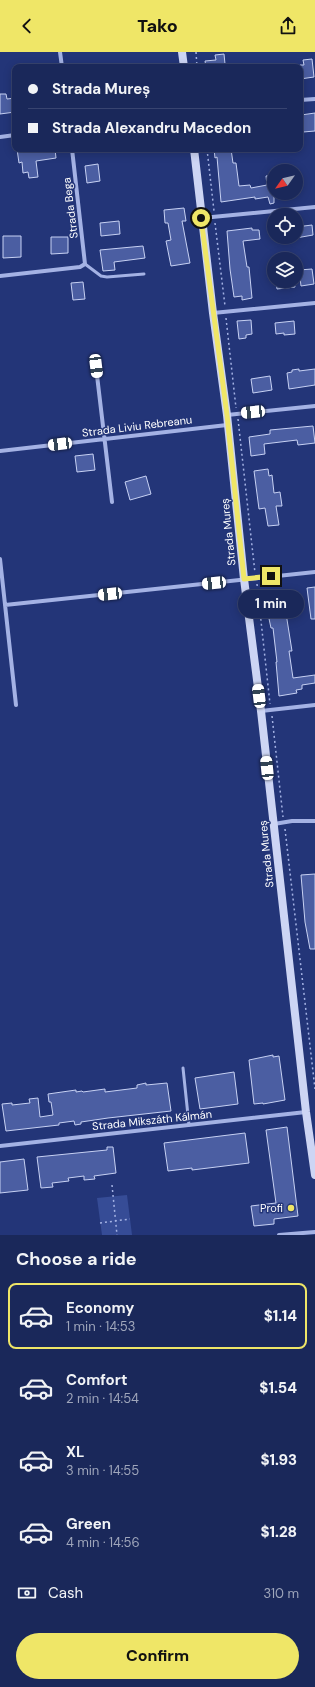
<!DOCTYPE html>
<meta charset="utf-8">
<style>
:root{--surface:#1a285a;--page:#273463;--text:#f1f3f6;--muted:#9fa6bb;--line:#384470;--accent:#efe667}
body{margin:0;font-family:"DM Sans",sans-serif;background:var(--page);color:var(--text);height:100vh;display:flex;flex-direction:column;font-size:15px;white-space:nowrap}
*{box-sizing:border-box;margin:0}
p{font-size:13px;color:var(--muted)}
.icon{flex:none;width:22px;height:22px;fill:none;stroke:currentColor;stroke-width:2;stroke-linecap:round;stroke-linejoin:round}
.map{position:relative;height:1183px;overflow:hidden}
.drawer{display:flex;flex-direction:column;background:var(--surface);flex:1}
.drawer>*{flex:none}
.guide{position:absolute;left:12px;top:12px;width:291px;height:88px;border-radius:8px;box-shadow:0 2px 10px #0003,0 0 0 1px var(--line);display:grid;align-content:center;height:88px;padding:0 16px;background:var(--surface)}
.needle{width:26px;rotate:236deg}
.fabs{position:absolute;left:267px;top:112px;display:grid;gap:8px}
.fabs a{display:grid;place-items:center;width:36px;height:36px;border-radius:50%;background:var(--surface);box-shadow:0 2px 10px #0003,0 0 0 1px var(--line);font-size:20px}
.end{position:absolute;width:18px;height:18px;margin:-9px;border:5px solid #efe667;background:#111;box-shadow:0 0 0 2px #111}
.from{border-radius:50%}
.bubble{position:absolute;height:28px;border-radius:14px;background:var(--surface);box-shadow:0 2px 10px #0003,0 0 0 1px var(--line);font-size:13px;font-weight:800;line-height:28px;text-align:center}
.car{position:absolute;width:12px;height:24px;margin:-12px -6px;border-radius:5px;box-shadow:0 0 3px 1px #0007;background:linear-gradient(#fff 24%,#345 0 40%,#fff 0 76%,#345 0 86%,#fff 0)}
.guide b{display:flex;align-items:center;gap:14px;height:38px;font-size:15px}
.guide b+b{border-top:1px solid var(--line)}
.guide i{width:10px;height:10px;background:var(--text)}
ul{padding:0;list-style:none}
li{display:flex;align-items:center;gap:12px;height:66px;margin:0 8px 6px;padding:0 8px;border:2px solid transparent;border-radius:8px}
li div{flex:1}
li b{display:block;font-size:15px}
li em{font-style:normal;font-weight:800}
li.selected{border-color:var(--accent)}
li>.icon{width:36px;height:36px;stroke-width:1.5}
h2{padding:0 16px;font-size:18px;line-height:48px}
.pay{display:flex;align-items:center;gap:10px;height:44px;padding:0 16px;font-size:15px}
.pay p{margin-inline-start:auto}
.primary-button{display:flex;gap:8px;margin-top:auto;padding:8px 16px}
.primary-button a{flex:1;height:46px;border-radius:24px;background:var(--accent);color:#111;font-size:16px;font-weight:800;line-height:46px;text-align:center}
header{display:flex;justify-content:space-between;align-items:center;height:52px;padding:0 16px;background:var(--accent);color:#111;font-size:18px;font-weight:800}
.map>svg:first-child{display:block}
.green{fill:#364c96}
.building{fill:#4b5ea2;stroke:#c7d1f3}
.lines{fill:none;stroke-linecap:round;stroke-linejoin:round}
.path{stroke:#a4b2e4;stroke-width:1.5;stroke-dasharray:2 3;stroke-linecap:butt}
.lane{stroke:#a4b2e4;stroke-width:3}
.street{stroke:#a4b2e4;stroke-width:4}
.secondary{stroke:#cdd5f4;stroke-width:8}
.route{stroke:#efe667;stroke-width:5}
.poi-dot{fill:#efe667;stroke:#233578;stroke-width:1.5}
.labels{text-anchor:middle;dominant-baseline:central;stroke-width:3;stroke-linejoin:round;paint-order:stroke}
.street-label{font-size:11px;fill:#fff;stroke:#233578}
.poi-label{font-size:11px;fill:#fff;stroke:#233578;text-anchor:end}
</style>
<header><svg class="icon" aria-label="back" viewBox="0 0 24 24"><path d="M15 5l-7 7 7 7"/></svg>Tako<svg class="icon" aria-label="share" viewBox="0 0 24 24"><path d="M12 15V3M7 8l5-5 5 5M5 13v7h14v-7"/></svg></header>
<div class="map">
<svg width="315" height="1183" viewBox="0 0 315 1183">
<rect width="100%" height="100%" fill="#233578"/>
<path class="green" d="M127,1143L132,1183H102L97,1146Z"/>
<path class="building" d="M224,2L225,12H221L222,15H206L205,9L216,8L215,3Z
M312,7L314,25L300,27V13H304L303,8Z
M0,42H6L7,47L15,46V60L0,62Z
M315,61V79L303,80L301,63Z
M17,97H25V100L55,97L56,106L36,109L38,125L29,126L28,120L23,121L22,110L19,111Z
M214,97H231L233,111H236L239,134L250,133L251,136L267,133L266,124L274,123V151L270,152L268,145L255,147V145L221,150L217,105L215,106Z
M98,112L100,129L87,131L85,114Z
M184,156L186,169H182L190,211L171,214L166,189L171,188L168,171H165L164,158Z
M119,169L120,182L101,184L100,171Z
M312,173L313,183L296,186V175Z
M252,176V178H259L260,187L243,189L247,215H249L252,246L242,248V244L234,245L230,217L227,179Z
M3,184H21V205L3,206Z
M51,185H68V201L51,202Z
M143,194L145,206L114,210L115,218L103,219L100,198Z
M312,217L314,232L301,234L299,218Z
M276,229H294L295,235L277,237Z
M83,230L85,247L73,248L71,231Z
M251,268L252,282L246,283V286L239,287L237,269Z
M294,269L295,282L284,283V281L276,282L275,271Z
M299,317V319L315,317V333L289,337L287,321L292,320V318Z
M270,324L272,338L253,341L251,327Z
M313,374L315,391L298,393L297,388L264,392L265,402L251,404L249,385L270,382V378Z
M93,402L95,418L77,420L75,404Z
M268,417L269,424L272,423L274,441L280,440L282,454H276L279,473L268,474L265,456L259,457L254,419Z
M146,424L151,442L130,448L125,430Z
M315,535V567H311L307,536Z
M289,539L291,551L287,552V555H285L292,599H289L293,626L315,623V631L302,633V637L296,638L297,641L279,644L276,610H277L273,576H271L268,562L270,561L268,545L279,544L278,541Z
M315,822V897H310L305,870L301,823Z
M273,1003V1005L279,1004L285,1048L263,1052V1051L254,1052L249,1008Z
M234,1020L238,1052L200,1057L195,1026Z
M146,1031V1033L167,1031L171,1059L108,1066L81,1070V1072L75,1073L74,1069L59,1071V1073L6,1079L2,1052L12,1051V1053L30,1051L29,1047L38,1046L40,1065L53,1063L51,1050H49L48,1042L76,1038V1040L82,1039L83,1040L105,1037V1040L137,1036V1033Z
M287,1075L298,1164L274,1167V1172L254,1174L251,1154L276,1151L266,1078Z
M245,1081L249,1111L192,1118V1116L168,1119L164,1091Z
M107,1095H113L116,1121L94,1124L95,1127L84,1128V1124L68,1126L69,1129L52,1131L53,1135L41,1136L37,1105L107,1098Z
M24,1107L28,1138L0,1141V1110Z"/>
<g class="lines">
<path class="path" d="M196,0L197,15
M207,97L214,159
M215,171L225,254
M226,266L236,356
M238,367L255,521
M257,532L270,652
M272,664L283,765
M285,777L315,1037
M112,1133L117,1183
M100,1171L130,1167"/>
<path class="lane" d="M85,212L101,224L107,225L144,222
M183,1016L189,1073"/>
<path class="street" d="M60,0L62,15
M300,48L315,47
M0,85L15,83
M202,166L315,155
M0,224L80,215L85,212L72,97
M213,261L315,251
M96,315L112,450
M227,363L315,354
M0,399L227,373
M0,507L16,653
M5,553L315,520
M261,659L315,653
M274,772L292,769H315
M0,1094L306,1060
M279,1183L315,1180"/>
<path class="secondary" d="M182,0L184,15
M194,97L213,261L227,363L244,527L261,659L306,1060L315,1123"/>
</g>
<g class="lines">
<path class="route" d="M201,166L227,363L244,527L271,524"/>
</g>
<circle class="poi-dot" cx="291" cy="1156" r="4"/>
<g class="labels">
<g class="street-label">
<text transform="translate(70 156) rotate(-97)">Strada Bega</text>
<text transform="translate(137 374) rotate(-7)">Strada Liviu Rebreanu</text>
<text transform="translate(228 480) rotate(-96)">Strada Mureș</text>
<text transform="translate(266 802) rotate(-96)">Strada Mureș</text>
<text transform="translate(152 1068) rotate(-6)">Strada Mikszáth Kálmán</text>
</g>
<g class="poi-label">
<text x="283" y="1156">Profi</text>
</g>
</g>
</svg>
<div class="fabs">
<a><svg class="needle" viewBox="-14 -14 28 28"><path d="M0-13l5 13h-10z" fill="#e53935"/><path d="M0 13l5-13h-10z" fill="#9fa6bb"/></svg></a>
<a><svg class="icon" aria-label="locate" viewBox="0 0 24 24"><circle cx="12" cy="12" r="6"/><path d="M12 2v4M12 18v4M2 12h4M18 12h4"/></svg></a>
<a><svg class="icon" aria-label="layers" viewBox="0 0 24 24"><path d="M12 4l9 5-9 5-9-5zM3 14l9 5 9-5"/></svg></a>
</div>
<i class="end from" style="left:201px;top:166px"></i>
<i class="end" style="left:271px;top:524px"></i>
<div class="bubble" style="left:238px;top:538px;width:66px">1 min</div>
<i class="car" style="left:96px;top:314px;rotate:173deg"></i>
<i class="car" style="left:253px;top:360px;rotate:264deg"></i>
<i class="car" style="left:60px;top:392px;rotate:263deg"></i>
<i class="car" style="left:214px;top:531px;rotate:264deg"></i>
<i class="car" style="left:110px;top:542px;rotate:264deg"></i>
<i class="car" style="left:259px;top:644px;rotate:353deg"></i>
<i class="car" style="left:267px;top:716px;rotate:354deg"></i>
<div class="guide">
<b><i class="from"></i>Strada Mureș</b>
<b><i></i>Strada Alexandru Macedon</b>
</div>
</div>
<section class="drawer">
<h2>Choose a ride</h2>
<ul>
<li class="selected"><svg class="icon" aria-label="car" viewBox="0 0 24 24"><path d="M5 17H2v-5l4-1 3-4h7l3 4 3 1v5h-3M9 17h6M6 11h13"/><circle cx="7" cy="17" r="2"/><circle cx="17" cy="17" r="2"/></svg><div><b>Economy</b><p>1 min · 14:53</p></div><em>$1.14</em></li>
<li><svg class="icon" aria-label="car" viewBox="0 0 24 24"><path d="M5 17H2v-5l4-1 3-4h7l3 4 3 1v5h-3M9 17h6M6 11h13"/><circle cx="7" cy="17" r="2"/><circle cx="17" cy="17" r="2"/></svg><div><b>Comfort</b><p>2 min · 14:54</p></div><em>$1.54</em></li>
<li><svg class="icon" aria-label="car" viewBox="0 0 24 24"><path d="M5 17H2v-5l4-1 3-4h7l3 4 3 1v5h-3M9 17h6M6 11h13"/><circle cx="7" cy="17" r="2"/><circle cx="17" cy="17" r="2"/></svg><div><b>XL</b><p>3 min · 14:55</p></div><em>$1.93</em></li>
<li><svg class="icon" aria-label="car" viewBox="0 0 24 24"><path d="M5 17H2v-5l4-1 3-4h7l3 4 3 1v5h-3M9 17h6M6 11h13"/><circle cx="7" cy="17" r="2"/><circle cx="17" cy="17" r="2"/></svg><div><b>Green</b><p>4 min · 14:56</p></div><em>$1.28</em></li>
</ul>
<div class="pay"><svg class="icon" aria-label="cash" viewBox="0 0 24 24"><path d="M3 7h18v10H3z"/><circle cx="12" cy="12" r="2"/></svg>Cash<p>310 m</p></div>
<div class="primary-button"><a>Confirm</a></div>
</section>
